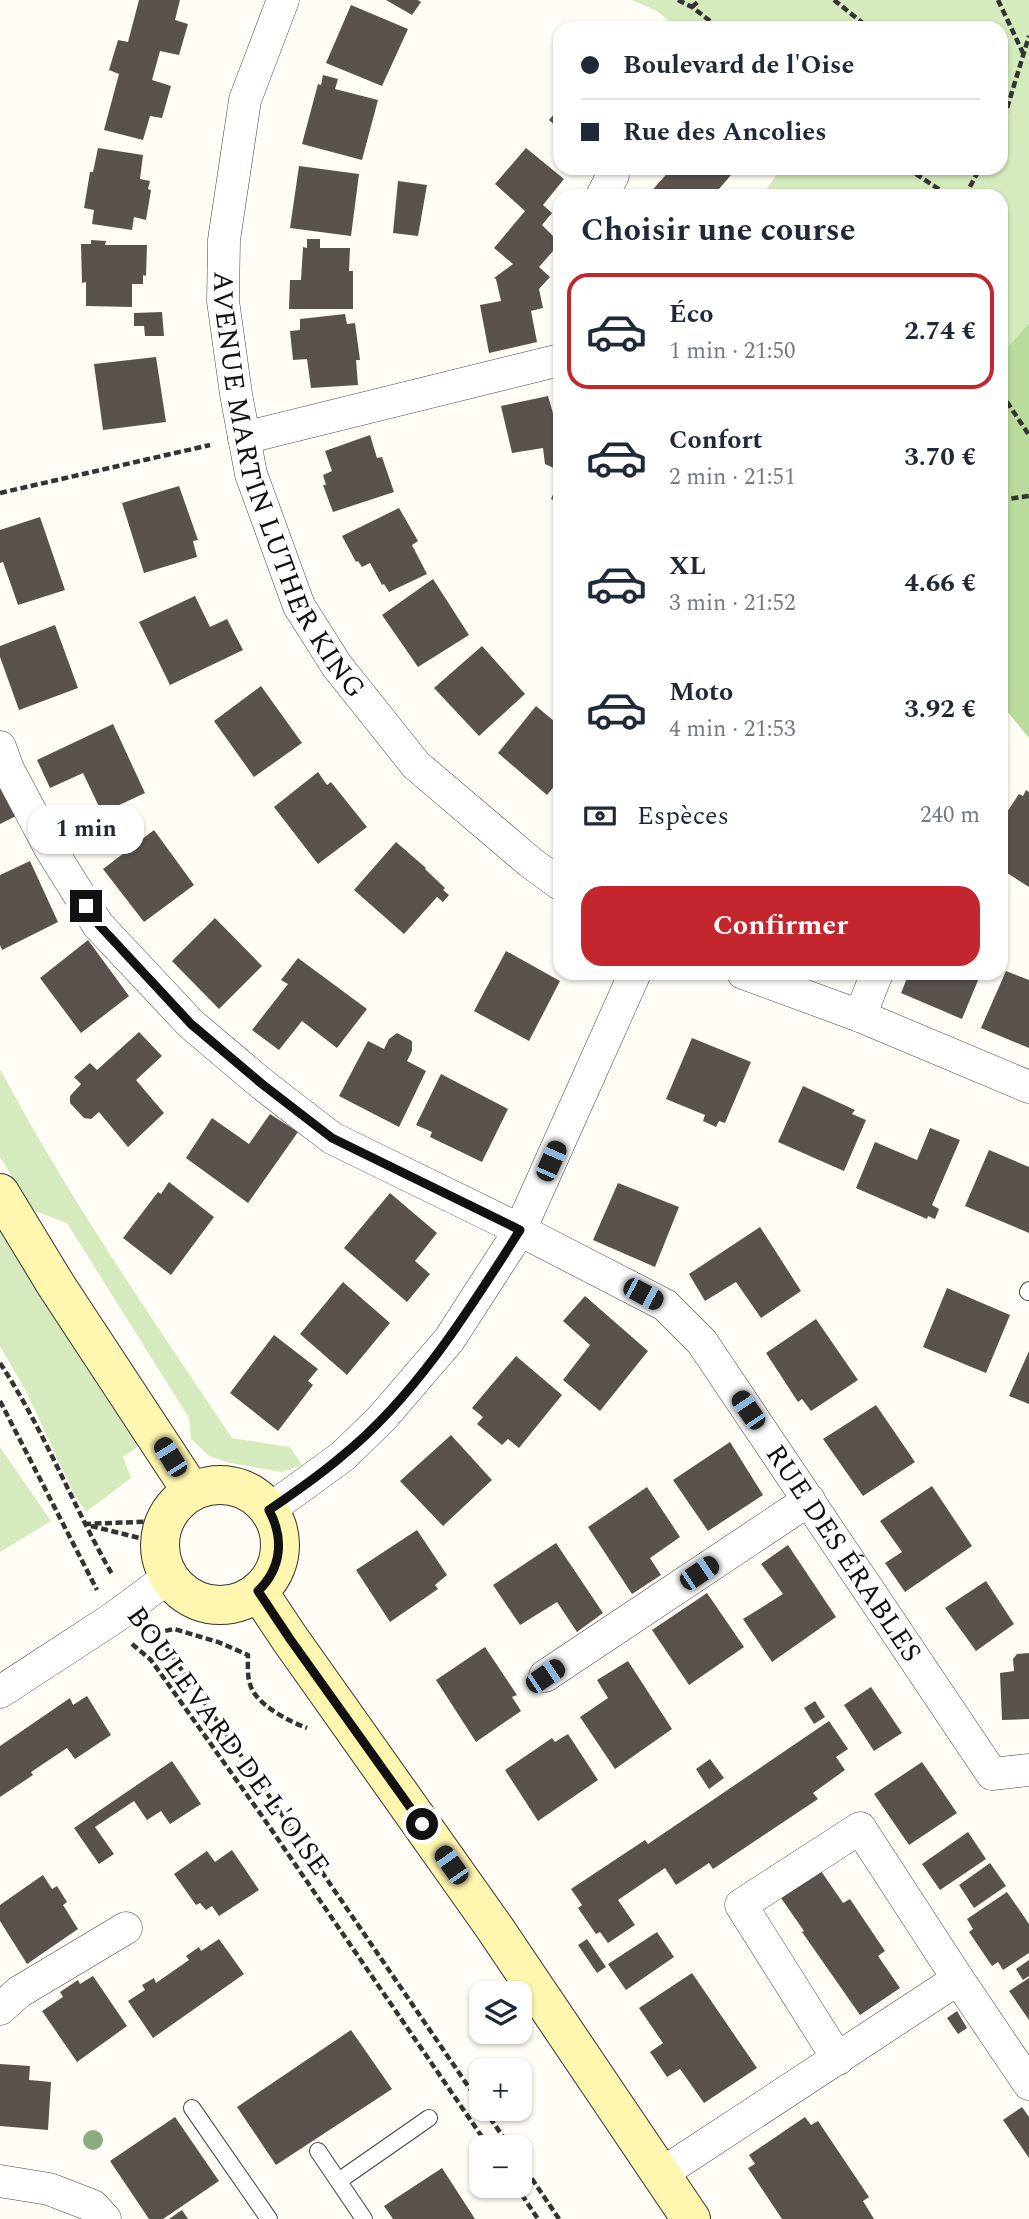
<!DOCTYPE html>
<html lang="fr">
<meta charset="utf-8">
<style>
:root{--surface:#fff;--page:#f6f6f7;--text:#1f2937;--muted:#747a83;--line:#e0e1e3;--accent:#c4262e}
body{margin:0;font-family:Spectral,serif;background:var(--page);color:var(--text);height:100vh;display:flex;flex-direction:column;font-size:26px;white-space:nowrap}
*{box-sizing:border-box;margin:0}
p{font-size:23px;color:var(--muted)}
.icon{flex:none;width:38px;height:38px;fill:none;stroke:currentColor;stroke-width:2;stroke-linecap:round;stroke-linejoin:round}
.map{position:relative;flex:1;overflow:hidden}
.panel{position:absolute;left:553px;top:189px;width:455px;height:791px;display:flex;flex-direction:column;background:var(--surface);border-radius:21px;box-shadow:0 2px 5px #0004}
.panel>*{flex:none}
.hud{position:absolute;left:553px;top:21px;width:455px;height:154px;border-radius:21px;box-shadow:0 2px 5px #0004;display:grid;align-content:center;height:154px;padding:0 28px;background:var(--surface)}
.controls{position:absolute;left:469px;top:1981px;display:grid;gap:14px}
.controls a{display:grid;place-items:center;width:63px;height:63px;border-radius:14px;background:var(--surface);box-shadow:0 2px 5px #0004;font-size:35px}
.end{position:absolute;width:32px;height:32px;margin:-16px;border:9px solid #111;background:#fff;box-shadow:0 0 0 4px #fff}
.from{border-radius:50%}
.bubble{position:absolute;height:49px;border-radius:21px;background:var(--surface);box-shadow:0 2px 5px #0004;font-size:23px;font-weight:700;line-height:49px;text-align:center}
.car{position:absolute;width:21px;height:42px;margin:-21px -10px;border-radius:9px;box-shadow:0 0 5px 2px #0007;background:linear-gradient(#222 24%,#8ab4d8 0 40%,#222 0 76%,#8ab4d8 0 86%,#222 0)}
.hud b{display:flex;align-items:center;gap:24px;height:66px;font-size:26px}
.hud b+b{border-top:2px solid var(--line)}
.hud i{width:18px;height:18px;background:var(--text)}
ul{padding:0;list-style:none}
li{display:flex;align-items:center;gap:21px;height:116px;margin:0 14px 10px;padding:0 14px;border:4px solid transparent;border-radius:21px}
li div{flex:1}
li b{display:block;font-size:26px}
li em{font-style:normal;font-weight:700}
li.active{border-color:var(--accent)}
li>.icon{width:63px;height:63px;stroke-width:1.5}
h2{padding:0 28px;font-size:32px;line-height:84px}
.pay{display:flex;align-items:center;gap:18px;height:77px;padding:0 28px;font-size:26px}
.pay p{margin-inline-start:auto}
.primary-button{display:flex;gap:14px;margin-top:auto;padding:14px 28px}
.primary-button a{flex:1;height:80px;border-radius:21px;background:var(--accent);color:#fff;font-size:28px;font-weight:700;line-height:80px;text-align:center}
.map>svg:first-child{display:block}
.green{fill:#d5ebbd}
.forest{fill:#b9dc9c}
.building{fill:#5a524d}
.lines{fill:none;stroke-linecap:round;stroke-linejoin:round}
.lane-casing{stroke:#444;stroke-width:18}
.street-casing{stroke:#444;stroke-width:33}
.secondary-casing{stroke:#333;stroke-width:40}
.path{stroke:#333;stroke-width:4.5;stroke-dasharray:7 3.5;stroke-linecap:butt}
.lane{stroke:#fff;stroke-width:16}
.street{stroke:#fff;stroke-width:32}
.secondary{stroke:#fff6b0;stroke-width:38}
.tree{fill:#8dad7f}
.route{stroke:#111;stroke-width:9}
.labels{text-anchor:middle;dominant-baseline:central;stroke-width:7;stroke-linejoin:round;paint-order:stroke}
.street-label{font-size:28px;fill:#111;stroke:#fff}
</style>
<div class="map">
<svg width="1029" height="2219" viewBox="0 0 1029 2219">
<rect width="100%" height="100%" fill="#fffdf5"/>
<path class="green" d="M632,0H1029V323L1001,355V196H762L781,168H1001V28H677L657,11Z
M0,1069C68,1197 151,1317 232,1438L290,1447L302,1465L282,1472L230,1463L209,1456L191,1439L189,1418L67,1223L32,1210L0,1157Z
M0,1232L40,1295L140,1445L123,1457L131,1478L86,1512L74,1494L26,1391L0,1346Z
M0,1447L51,1521L0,1552Z"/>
<path class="forest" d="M1029,323V738L1001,704V355Z"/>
<path class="building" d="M139,0H180L175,20L188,24L179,55L160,51L152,80L171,86L162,118L150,116L143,140L104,130L119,74L109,70L118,40L128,42Z
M386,0H418L421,2L412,15Z
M351,5L408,29L382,86L326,63Z
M323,75L338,79L335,89L378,100L362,160L302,144L318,84L321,85Z
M560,107V130L549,120Z
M98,148L143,155L140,179L150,181L148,189L151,190L146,220L134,217L132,230L92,224L94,210L84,208L90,172H93Z
M526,148L564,179L543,205L552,213L542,225L560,243L539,267L550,277L539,289L543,308L531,311L537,342L489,353L480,305L501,301L496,279L494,278L513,264L494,248L525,211L495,184Z
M299,166L359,174L351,236L290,228Z
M672,168H737L713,196H647Z
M398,181L427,185L418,236L393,233Z
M307,239H320V248H350L349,271H353V309H289L290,280H301L303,247L307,248Z
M91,240L106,241L105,245H147L146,276L143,275V284H132V307L86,306V282L82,283L81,244H91Z
M162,312L164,336H145L144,326H134V313Z
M345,314L347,324L355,323L360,360H356L358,385L311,388L307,359L293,360L290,331L300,330V319Z
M156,357L166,422L103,430L94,364Z
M548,396L557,427L560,426V471L545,464L543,448L512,453L501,406Z
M370,435L377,458L382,457L394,492L333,512L323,485H326L323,475L332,471L325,451Z
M560,478V503L551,499Z
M179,486L198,540L193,541L197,557L144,573L122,503Z
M399,508L418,541L412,545L427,574L389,592L384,584L382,585L370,563L362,567L358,561L356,562L342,536Z
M40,517L65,590L18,605L3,562L0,563V530Z
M433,579L469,635L418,667L382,615Z
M195,596L210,627L227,619L243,650L170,685L139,622Z
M55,625L78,688L19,710L0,657V646Z
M482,646L525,694L479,736L434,688Z
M261,686L302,743L254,777L214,721Z
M536,706L560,726V779L547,795L498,753Z
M113,724L145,793L102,813L83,773L50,788L37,760Z
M318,772L327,785L331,782L367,827L318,864L274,807Z
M0,784L16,816L0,824Z
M1026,790L1029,792V887L1001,869V821L1019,794L1023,796Z
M154,830L194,885L144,922L103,869Z
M396,842L426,868L425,869L445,888L443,890L449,895L443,902L437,897L404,934L354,890Z
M30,861L58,922L2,950L0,945V875Z
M215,918L262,966L219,1009L172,961Z
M88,940L129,996L81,1033L40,978Z
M506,951L560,981L529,1041L474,1011Z
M298,958L367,1009L337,1048L302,1021L279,1050L252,1030L288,984L281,980Z
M1006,971L1029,980V1048L981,1028Z
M909,973H981L962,1019L901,993Z
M139,1032L162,1056L136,1080L164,1113L128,1147L99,1112L91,1119L84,1118L70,1103V1096L81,1084L74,1077L90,1063L97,1070Z
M397,1033L412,1041V1051L407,1061L426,1071L399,1127L339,1096L368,1041L384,1049L389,1039Z
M692,1038L751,1062L725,1123L719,1121L716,1127L703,1121L705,1115L666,1099Z
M441,1074L508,1109L482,1162L430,1137L432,1132L416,1125Z
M803,1086L855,1110L852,1114L866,1120L844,1171L778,1142Z
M270,1114L298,1132L248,1203L186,1158L212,1118L249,1144Z
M930,1128L960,1140L932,1205L939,1209L935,1219L928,1216L927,1219L856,1188L875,1142L917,1160Z
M989,1150L1029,1167V1233L965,1206Z
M169,1182L214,1217L171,1275L123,1238L158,1192L161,1194Z
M618,1183L679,1207L655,1267L593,1240Z
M390,1193L437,1233L415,1261L430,1274L407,1302L344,1248Z
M760,1227L801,1291L761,1318L736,1282L705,1301L689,1274Z
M343,1282L390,1323L347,1375L300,1334Z
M947,1288L1010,1315L986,1373L923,1347Z
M585,1296L648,1351L600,1411L563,1380L590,1345L563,1321Z
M816,1319L858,1380L811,1411L802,1399L798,1402L766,1353Z
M274,1335L318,1369L308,1381L313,1385L278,1431L230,1393Z
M1029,1351V1404L1009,1396Z
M516,1356L562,1395L519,1448L508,1439L502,1445L477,1424L483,1417L472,1408Z
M876,1405L915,1462L863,1496L823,1439Z
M451,1435L492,1480L443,1526L400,1481Z
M730,1442L763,1495L708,1531L673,1480Z
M932,1486L972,1546L905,1592L885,1563L902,1552L880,1521Z
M647,1487L680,1537L650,1558L661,1575L632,1594L588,1527Z
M417,1530L447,1575L435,1585L438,1589L390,1622L356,1570Z
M556,1543L603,1613L577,1632L557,1602L520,1625L493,1585Z
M788,1545L836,1617L772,1662L743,1619L783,1594L761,1564Z
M986,1581L1014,1624L976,1651L945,1608Z
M707,1593L744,1647L689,1685L652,1630Z
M485,1647L517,1695L512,1697L521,1711L476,1742L436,1680Z
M1029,1653V1719L1002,1720L1000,1673L1014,1671L1013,1659L1017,1654Z
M628,1661L672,1729L615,1769L580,1717L608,1698L597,1680Z
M871,1687L902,1733L874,1751L844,1705Z
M87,1696L111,1735L75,1759L67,1748L31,1772L33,1775L0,1797V1746L70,1698L73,1705Z
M815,1701L825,1717L814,1724L804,1708Z
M829,1721L848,1749L836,1757L845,1770L813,1793L818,1799L713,1869L709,1863L676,1885L665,1868L618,1900L635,1925L608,1943L600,1932L596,1934L578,1908L582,1905L571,1889L645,1840L648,1844Z
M568,1734L598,1780L538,1821L505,1770L552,1738L555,1742Z
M710,1759L724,1778L709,1789L696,1769Z
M172,1761L201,1804L170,1824L161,1811L147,1820L134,1801L95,1827L114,1854L99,1864L74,1828Z
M922,1762L957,1813L909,1845L874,1794Z
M968,1832L986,1859L940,1890L922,1864Z
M232,1850L259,1890L219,1916L212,1906L206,1910L200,1903L196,1905L174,1874L207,1851L215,1862Z
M990,1863L1006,1886L974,1908L959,1885Z
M821,1871L843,1903L850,1899L885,1951L878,1956L900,1988L860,2015L802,1932L804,1931L781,1898Z
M43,1875L52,1889L57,1886L67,1902L63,1905L78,1929L27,1964L0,1921V1905Z
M1007,1892L1029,1924V1953L1003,1970L998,1962L992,1966L969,1932L973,1929L967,1919Z
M657,1932L674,1957L626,1990L608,1964Z
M219,1939L244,1974L153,2038L128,2001L145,1990L142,1985L154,1978L156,1983L189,1960L186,1956L199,1947L201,1951Z
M587,1939L606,1967L597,1973L578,1945Z
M1029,1960V1976L1023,1980L1016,1969Z
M692,1973L757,2068L704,2103L680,2069L667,2077L650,2052L663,2043L639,2008Z
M93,1976L127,2026L77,2062L42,2011L63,1997L60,1992L78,1980L80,1984Z
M1029,1978V2020L1009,1991Z
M957,2011L967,2028L958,2034L947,2018Z
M351,2030L392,2089L276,2165L237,2107Z
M0,2064L30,2066L29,2080L51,2082L48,2130L0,2126Z
M1022,2107L1029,2117V2158L1003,2120Z
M175,2117L219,2181L163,2219H149L110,2161Z
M805,2117L811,2125L818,2121L869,2197L863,2201L874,2219H782L748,2168L755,2164L749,2155Z
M442,2168L475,2219H393L384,2206Z
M182,2210L188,2219H169Z"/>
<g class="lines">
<g class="lane-casing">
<path id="lane" d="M1028,1292L1029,1290
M192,2108L269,2219
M318,2151L364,2219
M340,2180L429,2118"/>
</g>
<g class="street-casing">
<g id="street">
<path id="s1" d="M283,0L245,100L224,240L223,301L236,394L251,474L299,606L337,666L416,765L530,862L560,884"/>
<path d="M602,196L613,175"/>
<path d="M244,438L560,360"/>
<path id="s2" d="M0,747L8,769L50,848L98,925L191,1024L262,1084L332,1138L504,1222L665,1305L702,1342L992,1774L1029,1770"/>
<path d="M743,973L860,1016L1029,1087"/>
<path d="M860,1016L877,973"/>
<path d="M269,1510L343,1456L382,1418L449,1340L520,1230L635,973"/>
<path d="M545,1676L809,1500"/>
<path d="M0,1692L112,1619L169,1577"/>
<path d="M0,2009L19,1992L126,1928"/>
<path d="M838,2059L741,1905L860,1828L958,1979"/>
<path d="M661,2174L958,1979L1029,2084"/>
<path d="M0,2181L49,2189L93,2206L105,2219"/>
</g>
</g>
<g class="secondary-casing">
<path id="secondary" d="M0,1193L56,1285L192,1492
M160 1545a60 60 0 1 1 120 0a60 60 0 1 1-120 0Z
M258,1591L290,1639L494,1927L691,2219"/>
</g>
<path class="path" d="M678,0L692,7L719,28
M834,0L869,28
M998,0L1023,53
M692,7L700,0
M1001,128L1029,36
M907,168L949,196
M965,196L980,168
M1001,393L1029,435
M0,493L210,445
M1001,500L1029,496
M0,1363C44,1430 73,1506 113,1576
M0,1401L97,1590
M84,1524L165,1521
M91,1526L160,1543
M154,1630L326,1878L481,2105
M155,1633L174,1629L218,1642L248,1655C248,1664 247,1675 250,1684C255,1704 288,1721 307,1728
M132,1644L151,1660L262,1816L489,2147
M484,2109L510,2147
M520,2161L559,2219
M516,2186L538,2219"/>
<use href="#lane" class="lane"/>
<use href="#street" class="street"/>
<use href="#secondary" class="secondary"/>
</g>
<circle class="tree" cx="93" cy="2140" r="10"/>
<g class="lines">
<path class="route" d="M86,906L99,925L191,1024L262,1084L332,1138L520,1230C470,1309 415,1397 342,1456C319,1476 294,1493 269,1510C284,1538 282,1568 258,1591L290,1639L422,1824"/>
</g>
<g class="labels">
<g class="street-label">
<text stroke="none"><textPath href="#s1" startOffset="506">AVENUE MARTIN LUTHER KING</textPath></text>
<text stroke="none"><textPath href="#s2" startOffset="1200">RUE DES ÉRABLES</textPath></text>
<text transform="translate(228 1741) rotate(54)">BOULEVARD DE L'OISE</text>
</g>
</g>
</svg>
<div class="controls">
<a><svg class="icon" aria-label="layers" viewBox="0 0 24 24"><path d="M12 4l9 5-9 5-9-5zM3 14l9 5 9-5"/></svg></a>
<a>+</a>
<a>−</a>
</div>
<i class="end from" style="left:422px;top:1824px"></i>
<i class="end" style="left:86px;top:906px"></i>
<div class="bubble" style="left:28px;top:805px;width:116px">1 min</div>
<i class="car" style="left:551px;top:1161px;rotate:24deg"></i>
<i class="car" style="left:643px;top:1294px;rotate:118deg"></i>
<i class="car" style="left:748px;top:1410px;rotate:326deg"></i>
<i class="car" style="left:170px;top:1457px;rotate:328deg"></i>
<i class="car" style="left:699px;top:1573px;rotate:56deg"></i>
<i class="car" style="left:545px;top:1676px;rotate:56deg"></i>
<i class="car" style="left:451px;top:1865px;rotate:325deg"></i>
<div class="hud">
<b><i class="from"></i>Boulevard de l'Oise</b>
<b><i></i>Rue des Ancolies</b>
</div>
<section class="panel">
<h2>Choisir une course</h2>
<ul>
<li class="active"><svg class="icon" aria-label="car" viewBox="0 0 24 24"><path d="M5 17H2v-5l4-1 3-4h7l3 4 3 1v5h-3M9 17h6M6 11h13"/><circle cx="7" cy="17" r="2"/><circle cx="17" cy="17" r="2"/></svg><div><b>Éco</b><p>1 min · 21:50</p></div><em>2.74 €</em></li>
<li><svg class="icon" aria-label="car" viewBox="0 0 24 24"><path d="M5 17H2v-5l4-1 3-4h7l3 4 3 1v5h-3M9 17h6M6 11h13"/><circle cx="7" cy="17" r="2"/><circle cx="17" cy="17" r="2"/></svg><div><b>Confort</b><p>2 min · 21:51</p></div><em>3.70 €</em></li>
<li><svg class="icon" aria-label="car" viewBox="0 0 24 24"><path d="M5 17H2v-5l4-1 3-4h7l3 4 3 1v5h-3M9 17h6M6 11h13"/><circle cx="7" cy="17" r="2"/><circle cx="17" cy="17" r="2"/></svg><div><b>XL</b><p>3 min · 21:52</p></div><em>4.66 €</em></li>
<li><svg class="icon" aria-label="car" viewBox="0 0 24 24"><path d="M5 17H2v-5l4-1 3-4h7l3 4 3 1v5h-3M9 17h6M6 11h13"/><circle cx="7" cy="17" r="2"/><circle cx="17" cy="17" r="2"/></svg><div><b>Moto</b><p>4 min · 21:53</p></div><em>3.92 €</em></li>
</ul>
<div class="pay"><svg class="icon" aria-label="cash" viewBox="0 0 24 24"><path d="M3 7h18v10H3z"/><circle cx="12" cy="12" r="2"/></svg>Espèces<p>240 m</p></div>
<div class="primary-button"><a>Confirmer</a></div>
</section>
</div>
